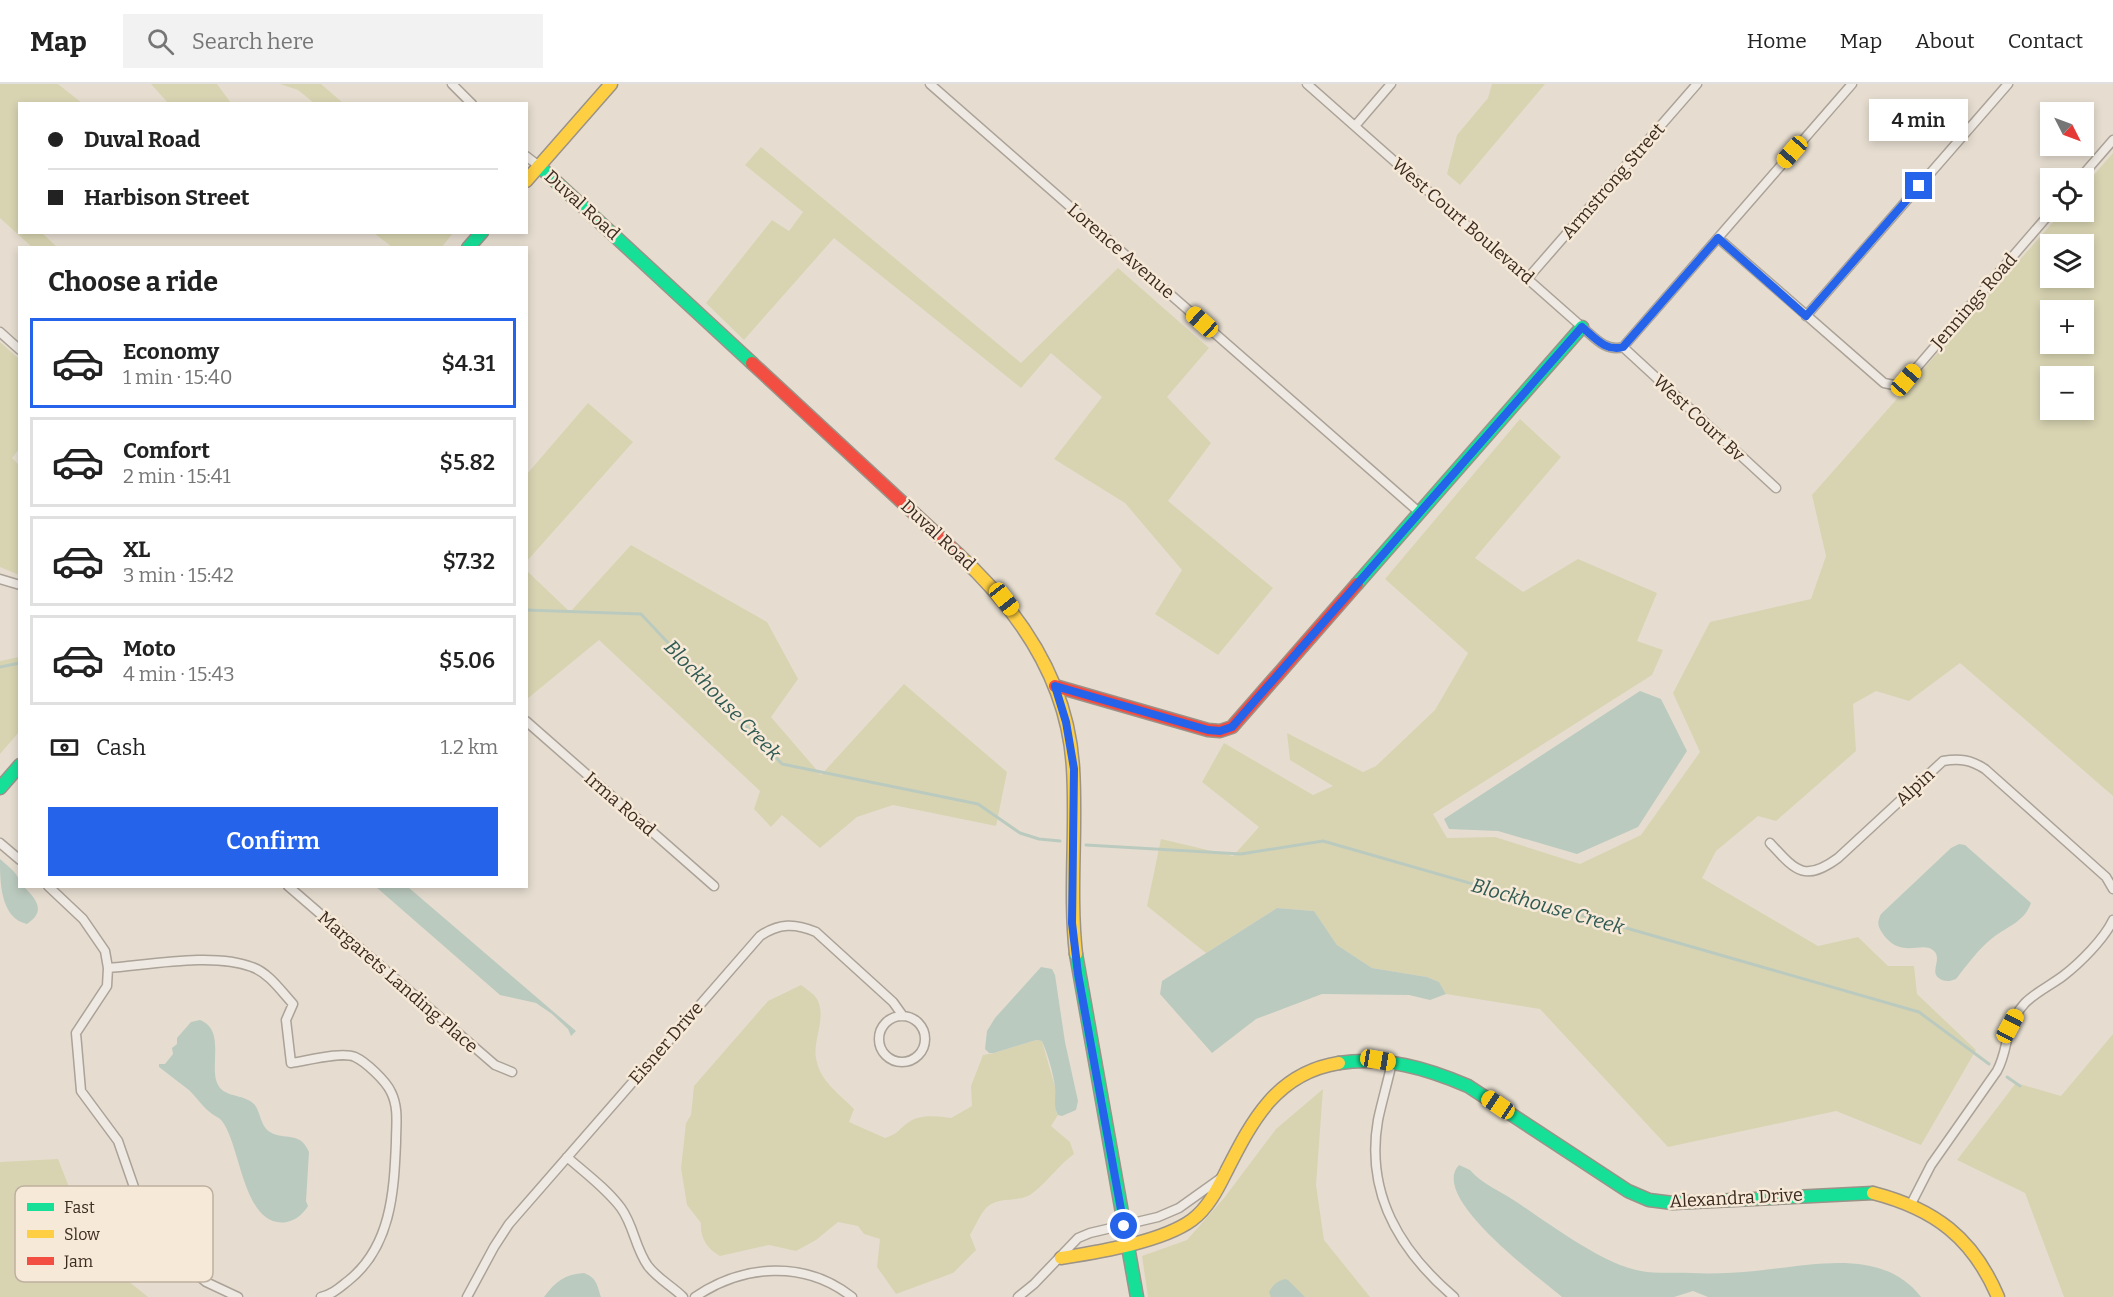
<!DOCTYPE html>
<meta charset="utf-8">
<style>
:root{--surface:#fff;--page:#f2f2f2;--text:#222;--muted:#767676;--line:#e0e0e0;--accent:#2563eb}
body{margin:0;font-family:Bitter,serif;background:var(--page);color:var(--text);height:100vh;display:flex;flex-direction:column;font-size:22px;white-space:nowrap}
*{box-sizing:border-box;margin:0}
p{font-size:20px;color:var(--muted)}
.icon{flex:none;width:33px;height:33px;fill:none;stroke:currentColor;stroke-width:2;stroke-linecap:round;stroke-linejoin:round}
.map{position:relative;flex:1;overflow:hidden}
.side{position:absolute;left:18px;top:162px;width:510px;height:642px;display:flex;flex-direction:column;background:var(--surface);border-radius:0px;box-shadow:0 3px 9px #0003}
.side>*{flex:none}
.hud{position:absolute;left:18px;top:18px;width:510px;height:132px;border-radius:0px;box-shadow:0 3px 9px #0003;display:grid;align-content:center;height:132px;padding:0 30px;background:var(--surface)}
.needle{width:39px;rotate:132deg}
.tools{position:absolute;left:2040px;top:18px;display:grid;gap:12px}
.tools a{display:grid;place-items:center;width:54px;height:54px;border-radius:0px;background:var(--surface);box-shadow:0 3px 9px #0003;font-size:30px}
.end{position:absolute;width:27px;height:27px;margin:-14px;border:8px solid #2563eb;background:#fff;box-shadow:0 0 0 3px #fff}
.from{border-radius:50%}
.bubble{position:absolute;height:42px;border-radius:0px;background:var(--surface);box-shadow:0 3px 9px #0003;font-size:20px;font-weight:600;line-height:42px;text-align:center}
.car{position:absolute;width:18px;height:36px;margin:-18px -9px;border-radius:8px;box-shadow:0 0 4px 2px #0007;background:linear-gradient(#f5c518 24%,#345 0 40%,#f5c518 0 76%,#345 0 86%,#f5c518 0)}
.hud b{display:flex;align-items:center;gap:21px;height:57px;font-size:22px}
.hud b+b{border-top:2px solid var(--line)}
.hud i{width:15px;height:15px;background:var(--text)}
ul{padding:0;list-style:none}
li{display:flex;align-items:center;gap:18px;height:90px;margin:0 12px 9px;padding:0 18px;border:3px solid var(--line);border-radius:0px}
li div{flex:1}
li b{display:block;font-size:22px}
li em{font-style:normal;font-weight:600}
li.on{border-color:var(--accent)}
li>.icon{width:54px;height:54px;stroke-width:1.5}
h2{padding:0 30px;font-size:27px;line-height:72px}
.pay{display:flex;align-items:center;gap:15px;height:66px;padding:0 30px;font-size:22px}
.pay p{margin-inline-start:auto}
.primary-button{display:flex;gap:12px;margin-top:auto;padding:12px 30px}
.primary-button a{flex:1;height:69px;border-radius:0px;background:var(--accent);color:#fff;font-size:24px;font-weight:600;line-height:69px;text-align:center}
header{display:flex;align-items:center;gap:36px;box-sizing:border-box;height:84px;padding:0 30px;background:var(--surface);border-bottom:2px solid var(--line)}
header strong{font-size:28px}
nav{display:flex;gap:33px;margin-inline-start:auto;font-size:21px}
.search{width:420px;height:54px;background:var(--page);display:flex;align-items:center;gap:15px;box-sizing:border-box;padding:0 21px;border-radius:0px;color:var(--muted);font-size:22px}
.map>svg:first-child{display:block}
.green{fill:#d8d4b2;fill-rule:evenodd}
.water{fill:#bbcabf}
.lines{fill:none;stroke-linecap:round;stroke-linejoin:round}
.stream{stroke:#bbcabf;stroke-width:3}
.street-casing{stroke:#aba298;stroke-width:11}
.fast-casing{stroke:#9b9288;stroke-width:15}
.slow-casing{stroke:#9b9288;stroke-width:15}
.jam-casing{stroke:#9b9288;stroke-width:15}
.street{stroke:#eee9e2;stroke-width:8}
.fast{stroke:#16e098;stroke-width:12}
.slow{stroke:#ffcf43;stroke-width:12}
.jam{stroke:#f24e42;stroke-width:12}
.route{stroke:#2563eb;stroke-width:8}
.labels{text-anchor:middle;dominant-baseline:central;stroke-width:5;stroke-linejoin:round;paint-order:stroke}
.street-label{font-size:18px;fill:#3b2a20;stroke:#f6e9d7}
.water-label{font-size:20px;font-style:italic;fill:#2f5a53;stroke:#f6e9d7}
.key{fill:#f6e9d7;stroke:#beb0a0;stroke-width:1.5}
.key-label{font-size:16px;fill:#3b2a20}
</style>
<header>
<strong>Map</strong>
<div class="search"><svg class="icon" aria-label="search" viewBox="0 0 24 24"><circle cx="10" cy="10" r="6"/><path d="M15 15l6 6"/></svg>Search here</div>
<nav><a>Home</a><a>Map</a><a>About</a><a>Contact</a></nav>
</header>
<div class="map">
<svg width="2113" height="1213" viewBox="0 0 2113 1213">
<rect width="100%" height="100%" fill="#e6ddd0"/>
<path class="green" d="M0,0H58L82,19L20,20V148L42,149L57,163H32L0,134Z
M151,0H217L231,19H168Z
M280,0H321L343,19H314L298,6Z
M1492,0H1545L1460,101L1447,90L1457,51L1488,14Z
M761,63L1021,279L1118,184L1209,264L1167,313L1211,359L1168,417L1273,504L1218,571L1155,530L1182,486L1125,419L1054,375L1102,313L1051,269L1021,304L834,154L744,256L706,219L772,136L789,147L803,128L745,81Z
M2113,69V712L1960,579L1909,617L1876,607L1853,620L1856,667L1776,737L1758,732L1716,767L1702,794L1818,862L1858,853L1888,882H1914L1917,910L1976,966L1921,1061L1836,1027L1668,1063L1540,925L1446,910L1439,898L1427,893L1372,884L1337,861L1314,827L1277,824L1206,869L1147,822L1161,755L1233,772L1259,743L1202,698L1224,659L1313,711L1333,702L1290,676L1287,649L1363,688L1376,682L1435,626L1468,569L1385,495L1520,335L1561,373L1475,474L1523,508L1578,475L1657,509L1637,557L1663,566L1652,591L1433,730L1447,754L1495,753L1580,780L1641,751L1700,668L1673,609L1710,538L1811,515L1826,472L1812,411L2062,128H2084V102ZM2050,160H2084V194H2050ZM2050,226H2084V260H2050ZM2050,292H2084V326H2050Z
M374,149H453L441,164L392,163Z
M0,258L19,275V365L12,374L19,381V491L0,483Z
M588,319L633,358L527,477V390Z
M631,461L767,538L798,595L771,633L821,691L904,600L1007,688L996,742L893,721L857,733L820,764L782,731L771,743L754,725L760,707L599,556L527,615V487L570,528Z
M19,573V648L0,670V577Z
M801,901C806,905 816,911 818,917C826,935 813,956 816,974C820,998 839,1009 854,1025L849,1038L885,1054C900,1049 897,1046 909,1038C919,1030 939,1032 951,1034L972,1022L971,1002L983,971L994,969L1036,956L1042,957L1055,1003L1056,1028L1058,1031L1051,1042L1070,1058L1074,1070C1058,1082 1049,1096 1034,1108C1020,1120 1001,1111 987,1123C980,1130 975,1143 970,1151L976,1166L953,1189L896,1210L877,1183L880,1155L864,1150L858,1142L838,1138L816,1156L796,1167L769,1161L720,1172C707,1165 700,1154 701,1139L687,1121L681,1084L686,1039L691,1031L694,1002L768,917Z
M2113,950V1213H2064L2025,1109L1957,1076L2016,999L2061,1012Z
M1323,1005L1316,1101L1324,1156L1370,1213H1148L1142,1172L1187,1156L1224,1114L1276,1045Z
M58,1075L96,1171L148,1213H0V1078Z"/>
<path class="water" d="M1640,607L1661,615L1687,667L1638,743L1577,770L1498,747L1449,745L1444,735Z
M1959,760L1965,761L2031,819C2024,839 2005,843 1990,856C1977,867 1967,881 1956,895C1951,897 1947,898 1942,896C1927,890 1943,876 1934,867C1923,855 1900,878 1881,847C1877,841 1878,836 1881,830L1951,764Z
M0,775C9,783 20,790 20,802L24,803C37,816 46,827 27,840C0,834 0,797 0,775Z
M376,803H408L576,947L571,952L568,945L552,930L536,919L500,911Z
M1277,824L1314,827L1337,861L1372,884L1427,893L1439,898L1446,910L1430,916L1409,911L1322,910L1256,935L1212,969L1160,910L1162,897Z
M1041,883L1052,885L1055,891L1065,958L1078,1017L1076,1026L1062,1032L1058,1031C1053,1023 1056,1013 1055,1003C1053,988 1048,971 1042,957L1036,956L994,969H989L985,965L987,947L995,934Z
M200,936C228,947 206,987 220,1004C228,1013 245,1011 254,1020C261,1028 260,1042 270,1048C284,1057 300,1046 309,1068L306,1117L308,1122C303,1130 296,1136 287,1138C243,1146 241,1061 222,1037C219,1033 214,1032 211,1029C201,1022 195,1010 185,1003C176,996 168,990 159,983V980H165L173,970L172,964L177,960V954L191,938Z
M1459,1081L1470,1086C1481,1099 1500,1107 1515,1117C1547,1138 1603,1181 1641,1187C1658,1190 1674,1188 1691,1189C1712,1190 1734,1189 1755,1187C1809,1182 1882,1162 1921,1213H1708L1693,1207L1674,1213H1562C1540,1194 1428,1113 1459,1081Z
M584,1189C597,1194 597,1201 601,1213H544C555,1198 565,1190 584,1189Z
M1285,1195L1288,1196L1305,1213H1271L1269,1208C1273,1201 1277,1197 1285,1195Z"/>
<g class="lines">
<path class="stream" d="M526,526L641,530L782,680L978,720L1020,749L1039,755L1060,757
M0,583L20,579
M1086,761L1241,770L1323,757L1919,928L1989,980
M2007,993L2020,1002"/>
<g class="street-casing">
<path id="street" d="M452,0L472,20
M930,0L1420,429
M1307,0L1582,243C1595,254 1606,268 1623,263
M1355,42L1391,0
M526,72L539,82
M2080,94L2113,56
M1718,154L1884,299L1894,301L1906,296L2051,128
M1528,194L1697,0
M1806,232L2008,0
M0,248L20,266
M1623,263L1852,0
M1623,263L1776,404
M0,495L20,501
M526,637L714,802
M0,759L20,776
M1770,759C1795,786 1804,799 1838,774L1943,677C1960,674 1971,676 1985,685L2106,793L2113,805
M48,802L83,835L105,867L108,884L107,902L76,949L81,1007L118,1057L143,1129L178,1175L206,1198L238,1213
M288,802L495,981L512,988
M108,884C148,881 214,868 252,883C269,889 281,907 293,920L286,936L291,979C306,977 342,967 355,973C366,978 386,997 391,1008C399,1024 396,1041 396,1058C394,1108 391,1163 348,1197C339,1204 333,1210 321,1213
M879 955a23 23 0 1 1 46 0a23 23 0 1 1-46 0Z
M1392,978C1388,997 1382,1017 1378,1036C1365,1110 1400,1167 1454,1213
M567,1073C585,1089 606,1104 621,1124C634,1142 635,1164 648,1182C658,1195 672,1202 683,1213
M1911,1120L1931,1081L1997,987C2010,963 2003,943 2025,919C2036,908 2051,901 2063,892C2080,879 2104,855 2113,836
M467,1213L494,1163L509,1140L760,852C779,839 795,839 816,848L893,918L903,932
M695,1213C744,1180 805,1176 852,1213
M1018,1213L1034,1200L1078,1154L1090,1149L1158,1133L1179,1124L1221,1094"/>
</g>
<g class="fast-casing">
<path id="fast" d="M539,82L752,279
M468,164L482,148
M1357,500L1582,243
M0,704L20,681
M1076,870L1137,1213
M1339,979C1385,972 1426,984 1468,1002L1628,1107L1649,1116L1673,1119L1873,1109"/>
</g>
<g class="slow-casing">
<path id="slow" d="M526,97L611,0
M958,470C1020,527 1068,597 1073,684C1077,746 1069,808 1076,870
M1873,1109C1935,1125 1973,1154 1998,1213
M1061,1174C1098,1168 1162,1158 1192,1136C1208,1124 1217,1106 1226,1088C1252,1037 1276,989 1339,979"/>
</g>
<g class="jam-casing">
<path id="jam" d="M752,279L958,470
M1055,602L1208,646L1220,647L1232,643L1357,500"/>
</g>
<use href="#street" class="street"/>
<use href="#fast" class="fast"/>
<use href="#slow" class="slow"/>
<use href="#jam" class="jam"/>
</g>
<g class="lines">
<path class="route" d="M1124,1142L1078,890L1072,839L1074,685L1066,638L1055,602L1208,646L1220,647L1232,643L1582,243C1595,254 1606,268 1623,263L1718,154L1806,232L1919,102"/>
</g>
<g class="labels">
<g class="street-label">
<text transform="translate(1613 97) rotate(-49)">Armstrong Street</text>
<text transform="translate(582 121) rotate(42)">Duval Road</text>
<text transform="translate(1463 137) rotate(41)">West Court Boulevard</text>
<text transform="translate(1121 167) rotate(41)">Lorence Avenue</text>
<text transform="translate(1974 217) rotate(-49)">Jennings Road</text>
<text transform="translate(1699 334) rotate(43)">West Court Bv</text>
<text transform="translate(938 451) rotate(43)">Duval Road</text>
<text transform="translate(1915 703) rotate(-43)">Alpin</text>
<text transform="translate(620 720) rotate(41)">Irma Road</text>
<text transform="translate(398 898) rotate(41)">Margarets Landing Place</text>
<text transform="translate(666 959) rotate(-49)">Eisner Drive</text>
<text transform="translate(1736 1114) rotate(-3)">Alexandra Drive</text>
</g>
<g class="water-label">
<text transform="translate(723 616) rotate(46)">Blockhouse Creek</text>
<text transform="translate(1548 822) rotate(16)">Blockhouse Creek</text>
</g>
</g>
<rect x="15" y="1102" width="198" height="96" rx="9" class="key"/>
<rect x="27" y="1119" width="27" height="8" fill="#16e098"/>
<rect x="27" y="1146" width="27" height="8" fill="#ffcf43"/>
<rect x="27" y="1173" width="27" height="8" fill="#f24e42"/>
<g class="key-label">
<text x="64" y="1129">Fast</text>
<text x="64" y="1156">Slow</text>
<text x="64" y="1183">Jam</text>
</g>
</svg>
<div class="tools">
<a><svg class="needle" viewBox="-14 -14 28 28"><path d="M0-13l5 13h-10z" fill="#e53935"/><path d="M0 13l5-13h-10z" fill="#767676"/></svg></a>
<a><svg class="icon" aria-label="locate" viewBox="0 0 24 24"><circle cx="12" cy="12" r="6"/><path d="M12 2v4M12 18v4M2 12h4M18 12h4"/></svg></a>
<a><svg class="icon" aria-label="layers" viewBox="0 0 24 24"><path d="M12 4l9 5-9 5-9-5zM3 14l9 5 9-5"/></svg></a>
<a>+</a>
<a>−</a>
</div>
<i class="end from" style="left:1124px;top:1142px"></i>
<i class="end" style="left:1919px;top:102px"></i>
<div class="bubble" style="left:1869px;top:15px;width:99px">4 min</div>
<i class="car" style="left:1792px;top:68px;rotate:221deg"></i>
<i class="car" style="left:1202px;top:238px;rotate:312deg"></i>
<i class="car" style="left:1906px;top:296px;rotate:41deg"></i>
<i class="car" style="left:1004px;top:515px;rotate:142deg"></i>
<i class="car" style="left:2010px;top:942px;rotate:28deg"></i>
<i class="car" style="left:1378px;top:976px;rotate:100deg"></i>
<i class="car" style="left:1498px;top:1021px;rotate:304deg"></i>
<div class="hud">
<b><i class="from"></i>Duval Road</b>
<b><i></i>Harbison Street</b>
</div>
<section class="side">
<h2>Choose a ride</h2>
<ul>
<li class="on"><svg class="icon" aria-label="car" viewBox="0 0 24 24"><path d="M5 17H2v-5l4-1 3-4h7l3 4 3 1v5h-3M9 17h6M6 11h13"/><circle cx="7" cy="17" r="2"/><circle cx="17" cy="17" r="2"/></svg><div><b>Economy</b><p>1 min · 15:40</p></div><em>$4.31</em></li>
<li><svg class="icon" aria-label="car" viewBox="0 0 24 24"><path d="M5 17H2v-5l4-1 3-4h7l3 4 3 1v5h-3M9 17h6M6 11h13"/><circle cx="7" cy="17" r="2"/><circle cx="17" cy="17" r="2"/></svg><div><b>Comfort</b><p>2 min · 15:41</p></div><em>$5.82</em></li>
<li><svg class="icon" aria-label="car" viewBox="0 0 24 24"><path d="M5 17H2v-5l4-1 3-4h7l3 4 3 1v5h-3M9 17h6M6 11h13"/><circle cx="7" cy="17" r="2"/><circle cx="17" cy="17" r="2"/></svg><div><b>XL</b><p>3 min · 15:42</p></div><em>$7.32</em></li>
<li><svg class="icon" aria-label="car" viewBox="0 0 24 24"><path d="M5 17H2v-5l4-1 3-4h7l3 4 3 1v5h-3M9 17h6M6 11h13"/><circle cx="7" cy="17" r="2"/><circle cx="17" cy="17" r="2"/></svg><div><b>Moto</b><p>4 min · 15:43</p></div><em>$5.06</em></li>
</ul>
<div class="pay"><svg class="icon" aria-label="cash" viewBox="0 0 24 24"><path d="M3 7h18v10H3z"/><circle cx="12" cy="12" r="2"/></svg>Cash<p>1.2 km</p></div>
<div class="primary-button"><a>Confirm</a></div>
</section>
</div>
